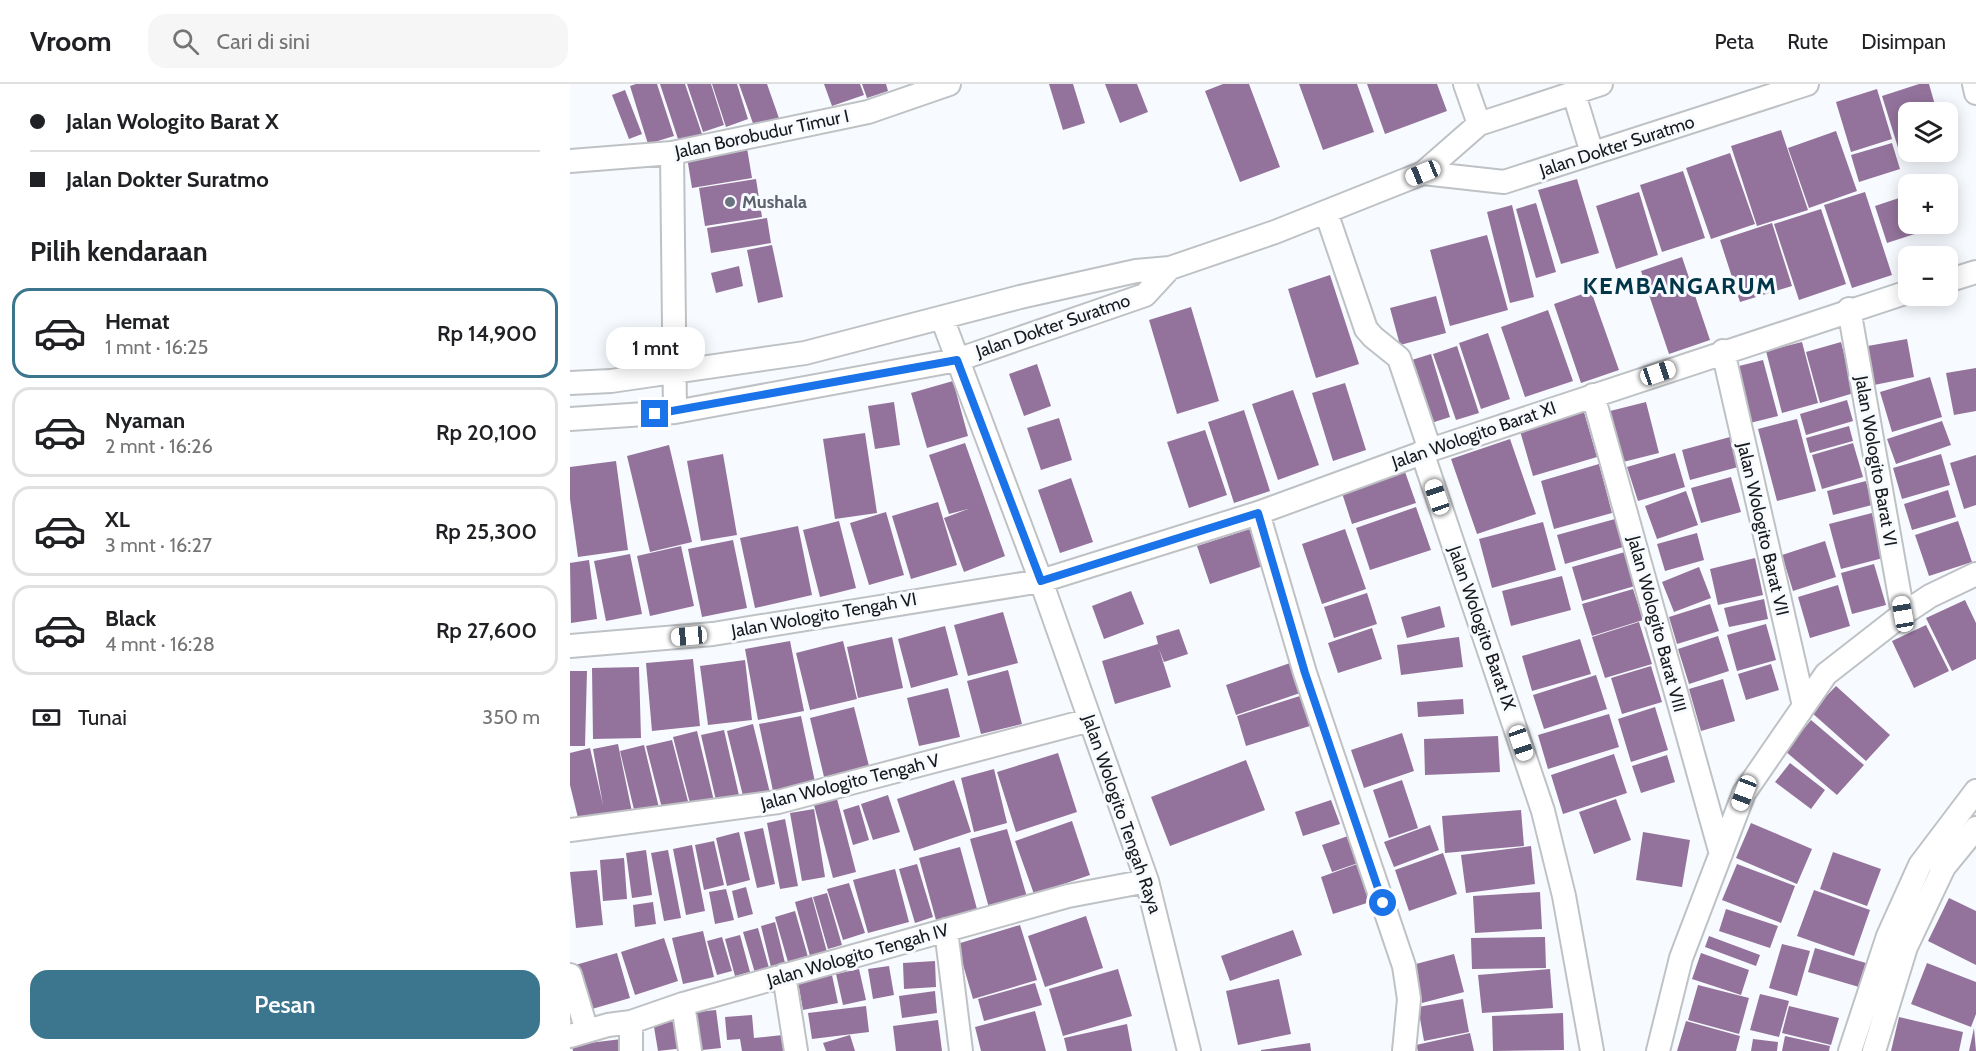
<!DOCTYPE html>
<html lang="id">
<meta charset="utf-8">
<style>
:root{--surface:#fff;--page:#f6f6f6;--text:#202124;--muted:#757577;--line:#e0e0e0;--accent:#3b758e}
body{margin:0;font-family:Cabin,sans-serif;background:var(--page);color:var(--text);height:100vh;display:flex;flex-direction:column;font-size:22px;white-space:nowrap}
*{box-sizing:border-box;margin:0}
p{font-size:20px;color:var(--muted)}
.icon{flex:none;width:33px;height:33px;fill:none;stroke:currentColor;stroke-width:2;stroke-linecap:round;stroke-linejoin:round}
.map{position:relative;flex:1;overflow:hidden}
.drawer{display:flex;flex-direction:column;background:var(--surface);width:570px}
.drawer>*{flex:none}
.hud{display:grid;align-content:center;height:132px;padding:0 30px;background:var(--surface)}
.tools{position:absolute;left:1328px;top:18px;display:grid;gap:12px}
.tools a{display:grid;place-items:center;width:60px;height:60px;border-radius:12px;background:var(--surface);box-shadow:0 3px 15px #0003;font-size:30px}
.end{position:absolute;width:27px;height:27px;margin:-14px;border:8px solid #1a73e8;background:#fff;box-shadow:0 0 0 3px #fff}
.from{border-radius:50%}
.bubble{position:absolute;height:42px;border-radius:18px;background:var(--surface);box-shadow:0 3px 15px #0003;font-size:20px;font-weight:600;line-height:42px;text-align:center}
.car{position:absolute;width:18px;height:36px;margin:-18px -9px;border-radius:8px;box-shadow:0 0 4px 2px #0007;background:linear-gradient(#fff 24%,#345 0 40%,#fff 0 76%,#345 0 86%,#fff 0)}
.hud b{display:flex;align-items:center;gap:21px;height:57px;font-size:22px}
.hud b+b{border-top:2px solid var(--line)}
.hud i{width:15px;height:15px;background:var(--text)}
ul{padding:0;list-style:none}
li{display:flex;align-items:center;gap:18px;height:90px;margin:0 12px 9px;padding:0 18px;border:3px solid var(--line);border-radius:18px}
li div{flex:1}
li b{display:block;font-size:22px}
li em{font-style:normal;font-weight:600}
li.active{border-color:var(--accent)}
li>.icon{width:54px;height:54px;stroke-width:1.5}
h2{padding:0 30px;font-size:27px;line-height:72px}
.pay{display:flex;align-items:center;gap:15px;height:66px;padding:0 30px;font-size:22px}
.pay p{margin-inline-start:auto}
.cta{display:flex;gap:12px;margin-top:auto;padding:12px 30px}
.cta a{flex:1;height:69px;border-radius:18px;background:var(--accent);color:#fff;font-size:24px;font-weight:600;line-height:69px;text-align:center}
header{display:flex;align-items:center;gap:36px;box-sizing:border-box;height:84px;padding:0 30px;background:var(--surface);border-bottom:2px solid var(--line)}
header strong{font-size:28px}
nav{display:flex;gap:33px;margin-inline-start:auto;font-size:21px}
.search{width:420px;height:54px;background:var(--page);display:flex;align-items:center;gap:15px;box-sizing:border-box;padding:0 21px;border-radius:18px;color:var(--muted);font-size:22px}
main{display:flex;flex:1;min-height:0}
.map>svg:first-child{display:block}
.building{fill:#93739b}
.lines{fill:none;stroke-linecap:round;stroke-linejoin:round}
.minor-casing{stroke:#bfc2c5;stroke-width:26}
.minor{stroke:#fff;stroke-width:22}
.route{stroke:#1a73e8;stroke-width:8}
.worship-dot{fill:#6b7280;stroke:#f7fafe;stroke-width:2}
.labels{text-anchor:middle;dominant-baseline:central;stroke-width:6;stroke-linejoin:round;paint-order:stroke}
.street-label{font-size:18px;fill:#18191b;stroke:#f7fafe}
.worship-label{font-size:18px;font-weight:bold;fill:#5b616d;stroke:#f7fafe;text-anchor:start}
.district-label{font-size:24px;font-weight:bold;letter-spacing:1.5px;fill:#013648;stroke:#f7fafe}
</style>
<header>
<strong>Vroom</strong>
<div class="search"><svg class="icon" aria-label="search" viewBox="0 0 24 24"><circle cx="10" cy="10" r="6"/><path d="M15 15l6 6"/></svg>Cari di sini</div>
<nav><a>Peta</a><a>Rute</a><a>Disimpan</a></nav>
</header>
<main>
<section class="drawer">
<div class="hud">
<b><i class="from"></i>Jalan Wologito Barat X</b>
<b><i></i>Jalan Dokter Suratmo</b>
</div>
<h2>Pilih kendaraan</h2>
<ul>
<li class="active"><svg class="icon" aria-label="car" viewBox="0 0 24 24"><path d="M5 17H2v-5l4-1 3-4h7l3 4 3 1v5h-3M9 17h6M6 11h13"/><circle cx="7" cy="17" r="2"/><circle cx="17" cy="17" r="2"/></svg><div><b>Hemat</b><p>1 mnt · 16:25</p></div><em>Rp 14,900</em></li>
<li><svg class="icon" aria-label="car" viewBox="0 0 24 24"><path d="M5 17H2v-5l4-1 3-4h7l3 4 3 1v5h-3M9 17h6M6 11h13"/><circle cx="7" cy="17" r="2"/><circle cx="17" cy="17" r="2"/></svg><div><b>Nyaman</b><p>2 mnt · 16:26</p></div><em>Rp 20,100</em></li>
<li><svg class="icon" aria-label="car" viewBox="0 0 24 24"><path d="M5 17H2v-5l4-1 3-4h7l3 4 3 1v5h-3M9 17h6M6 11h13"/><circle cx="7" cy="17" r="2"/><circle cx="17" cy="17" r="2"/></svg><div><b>XL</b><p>3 mnt · 16:27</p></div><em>Rp 25,300</em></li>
<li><svg class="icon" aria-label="car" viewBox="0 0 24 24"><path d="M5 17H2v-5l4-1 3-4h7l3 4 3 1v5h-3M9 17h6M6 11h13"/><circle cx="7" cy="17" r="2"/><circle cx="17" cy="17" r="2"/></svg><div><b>Black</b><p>4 mnt · 16:28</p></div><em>Rp 27,600</em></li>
</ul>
<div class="pay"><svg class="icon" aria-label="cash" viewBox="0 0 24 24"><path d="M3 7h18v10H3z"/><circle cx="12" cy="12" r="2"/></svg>Tunai<p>350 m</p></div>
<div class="cta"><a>Pesan</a></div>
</section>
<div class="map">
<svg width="1406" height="967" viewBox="0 0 1406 967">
<rect width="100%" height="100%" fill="#f7fafe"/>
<path class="building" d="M66,0H87L104,52L78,60L60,2Z
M90,0H115L132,50L109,58Z
M117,0H141L154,41L133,48Z
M142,0H167L178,35L156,43Z
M169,0H197L210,37L185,45Z
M254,0H290L294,11L262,22Z
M292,0H316L318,7L297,14Z
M479,0H503L515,39L493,46Z
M535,0H567L578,28L550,39Z
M653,0H679L710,83L670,98L635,7Z
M729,0H787L804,48L753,66Z
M797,0H867L877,27L815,50Z
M1349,0H1359L1367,28H1338V68H1378L1376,75L1330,70L1312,12Z
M1307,5L1322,55L1281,68L1266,18Z
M55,6L72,50L59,55L42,11Z
M1211,46L1238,126L1187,142L1161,62Z
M1266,47L1287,107L1239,124L1218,64Z
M1322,59L1330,85L1289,98L1281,71Z
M177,64L182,94L122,104L117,73Z
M1160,69L1185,140L1141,155L1116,84Z
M1113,87L1135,154L1092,168L1070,101Z
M186,95L192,133L135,142L129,104Z
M1007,95L1029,169L991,180L968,106Z
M1069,108L1088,171L1046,185L1026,122Z
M1295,108L1322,191L1282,204L1254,121Z
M1338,111V140H1361L1363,144L1317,159L1305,122Z
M966,119L986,188L966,194L946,125Z
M942,121L964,213L940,219L917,128Z
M1251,125L1276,200L1229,216L1204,140Z
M197,134L201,159L141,169L137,144Z
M1202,139L1222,202L1170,218L1150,156Z
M917,151L938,226L880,242L860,166Z
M202,161L213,213L188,219L177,166Z
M1112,173L1140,256L1099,270L1071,187Z
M169,182L173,202L146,209L141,189Z
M760,191L789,280L746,294L718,205Z
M1021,207L1049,286L1011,299L984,220Z
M866,212L876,249L830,261L820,224Z
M621,223L649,317L607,330L579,236Z
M978,226L1003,297L955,313L931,243Z
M918,249L940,315L911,325L889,259Z
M1337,255L1344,293L1299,302L1292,263Z
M1232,258L1248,319L1212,329L1196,267Z
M1271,258L1284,309L1250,319L1236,268Z
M887,262L909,329L886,336L863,270Z
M861,270L880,333L852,342L832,279Z
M1193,276L1208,332L1180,339L1165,283Z
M467,280L481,322L454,332L439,290Z
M1406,284V327L1384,331L1376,289Z
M1360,293L1372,333L1322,348L1310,308Z
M383,297L398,352L357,364L341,309Z
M775,299L796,366L763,377L742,309Z
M723,306L749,381L708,396L682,320Z
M1277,316L1283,337L1236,351L1230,330Z
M324,318L330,361L305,365L298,322Z
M1076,318L1089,369L1053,378L1040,327Z
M674,326L700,407L664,419L638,338Z
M1014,328L1027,373L963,392L950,347Z
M489,334L502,376L471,386L457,344Z
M1227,335L1246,407L1207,417L1188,345Z
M1372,337L1381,361L1326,380L1317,355Z
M1279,342L1283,357L1240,369L1236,354Z
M635,346L657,411L619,424L597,358Z
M295,349L307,429L265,435L253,355Z
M1160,353L1168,383L1120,396L1112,366Z
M940,355L966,430L907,450L881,375Z
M395,359L435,472L394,488L374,434L398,425L379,430L359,371Z
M1283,359L1293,393L1252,405L1242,371Z
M99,361L122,458L80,468L57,372Z
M1105,369L1115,403L1068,417L1057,383Z
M153,370L167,451L131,457L117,377Z
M1371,370L1380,401L1332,415L1323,384Z
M1406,371V421L1394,425L1380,379Z
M46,377L58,466L8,473L0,415V383Z
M1029,380L1042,429L984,445L971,397Z
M834,385L846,419L782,440L771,406Z
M1161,393L1171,428L1131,439L1121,404Z
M501,394L523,458L490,469L468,406Z
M1296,397L1302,421L1263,431L1257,407Z
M1378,406L1386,433L1342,446L1334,420Z
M1116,407L1128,441L1087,455L1075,422Z
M368,418L387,481L341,495L322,432Z
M846,423L861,466L800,486L786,444Z
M316,428L334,491L299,501L280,439Z
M1302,429L1313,474L1271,485L1259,440Z
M1045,435L1053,463L995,480L987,451Z
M269,437L286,504L250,513L233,446Z
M1388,437L1402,478L1359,492L1345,451Z
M973,438L986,486L922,504L909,455Z
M228,442L242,511L185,524L170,454Z
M686,443L699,480L640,500L627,462Z
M775,445L796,505L752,520L732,460Z
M1127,449L1134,476L1095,487L1087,460Z
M163,456L177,524L132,533L118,465Z
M1255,457L1266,493L1223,507L1212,471Z
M111,462L124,522L80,532L67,472Z
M1055,468L1065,502L1012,517L1002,483Z
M60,470L72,530L36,537L24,477Z
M1185,474L1193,511L1148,521L1140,485Z
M19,476L27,535L1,539L0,479Z
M1304,480L1316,521L1282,530L1271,489Z
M1129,483L1141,514L1104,528L1092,498Z
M992,492L1001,526L941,542L932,507Z
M1268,501L1280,542L1240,554L1228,513Z
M1063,505L1073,536L1022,552L1012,520Z
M561,507L574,540L534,555L522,522Z
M797,509L807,540L764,554L754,523Z
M1194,515L1198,535L1159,543L1154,524Z
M1395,516L1406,539V575L1382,587L1356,534Z
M1140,520L1149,547L1107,560L1099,533Z
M870,522L875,543L837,554L831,533Z
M433,528L448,579L398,592L384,541Z
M1069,538L1082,580L1035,594L1022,553Z
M1196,540L1206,576L1167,587L1157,551Z
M1356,541L1379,587L1344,604L1322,557Z
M375,542L388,591L341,604L328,555Z
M802,544L812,575L768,589L758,559Z
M609,545L618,570L594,578L589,565L601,603L545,620L532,577L588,560L586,552Z
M1148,552L1159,587L1119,600L1108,565Z
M322,553L333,604L288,614L277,563Z
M889,553L893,583L831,591L827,561Z
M1010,555L1021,590L962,607L952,572Z
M220,557L234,627L188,636L175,565Z
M273,557L287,615L240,626L226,569Z
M123,575L130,642L82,647L76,579Z
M175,576L182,636L138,641L130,582Z
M723,578L733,608L666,631L656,601Z
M1201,580L1209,606L1176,616L1168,590Z
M1081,582L1092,618L1052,630L1041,594Z
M69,583L71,654L23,655L22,584Z
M438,586L452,640L411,650L397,597Z
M0,587H17L15,662H0Z
M1026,591L1037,625L974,645L963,611Z
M1153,595L1165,637L1131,647L1119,605Z
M1266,602L1320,651L1296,677L1241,628Z
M378,604L390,653L349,662L337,614Z
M733,611L743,641L676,662L667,632Z
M893,615L894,630L848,633L847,618Z
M284,623L300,686L255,697L240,634Z
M1085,623L1098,666L1061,678L1048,635Z
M1039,630L1049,663L978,685L968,651Z
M231,632L245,698L203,707L189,640Z
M1241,636L1294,681L1267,711L1215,667Z
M183,640L200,709L174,716L157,647Z
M154,646L171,720L148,725L131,651Z
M127,647L145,721L122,727L103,653Z
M832,649L844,687L794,704L781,666Z
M928,652L930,688L855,691L854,655Z
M102,656L120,725L94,732L76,662Z
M48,660L62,728L9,738L0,701V669L20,664L33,721L23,665Z
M74,661L90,728L66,734L50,667Z
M488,669L507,728L446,748L427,688Z
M1044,670L1057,709L993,730L981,691Z
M1097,671L1105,698L1071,709L1062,682Z
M676,676L695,726L600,762L581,713Z
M1220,679L1255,706L1241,725L1205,698Z
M424,685L437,739L404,748L391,694Z
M384,696L401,748L344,767L327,715Z
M832,696L848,744L819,754L803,706Z
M318,711L330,748L303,756L291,720Z
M267,715L286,788L263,794L244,721Z
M1046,715L1061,756L1024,770L1009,728Z
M761,716L770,740L733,752L725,728Z
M289,721L299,756L283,761L273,726Z
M244,725L255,793L232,797L220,729Z
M951,726L954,762L875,769L872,732Z
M215,735L228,802L210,805L197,739Z
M502,737L520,791L464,810L445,757Z
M1181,739L1242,765L1227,800L1166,774Z
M860,741L869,766L824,783L814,758Z
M193,744L205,800L187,804L174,748Z
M437,745L457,813L419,824L400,755Z
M169,748L180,796L157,802L146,754Z
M1073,748L1120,756L1112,803L1066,796Z
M781,751L791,778L762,788L752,761Z
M144,757L154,801L134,806L125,761Z
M122,761L135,827L116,831L103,765Z
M961,762L965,800L896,809L891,771Z
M390,763L407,825L366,836L349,774Z
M76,766L82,811L62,814L56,769Z
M98,766L111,834L94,837L81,769Z
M1263,768L1311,785L1297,822L1250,805Z
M873,769L887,810L839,827L825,786Z
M54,774L57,815L33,817L30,776Z
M790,779L803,817L763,830L751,793Z
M347,780L363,833L345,839L329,785Z
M1167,780L1225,802L1211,839L1152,816Z
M325,785L339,838L298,849L283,796Z
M27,786L33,841L6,844L0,788Z
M279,799L295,849L273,856L257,805Z
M176,803L183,830L168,834L162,807Z
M156,805L164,836L145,840L139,808Z
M1244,806L1300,826L1284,872L1227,852Z
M970,808L972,845L905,849L903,812Z
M257,809L272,861L258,865L243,813Z
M242,813L257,868L240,872L225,818Z
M1379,814L1406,827V881L1358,857Z
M83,818L86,840L65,843L63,821Z
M1156,825L1208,842L1200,864L1149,847Z
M225,827L238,873L218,878L205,833Z
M516,832L533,884L475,903L458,852Z
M205,838L215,879L201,883L191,842Z
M450,841L467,896L403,915L387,860Z
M188,844L199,884L185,889L173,848Z
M723,846L732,871L660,897L651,872Z
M133,847L144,893L113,900L102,854Z
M170,851L180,888L165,892L155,855Z
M1139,852L1190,871L1186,882L1135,863Z
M152,853L162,887L147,891L137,857Z
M975,853L976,884L902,885L901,854Z
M94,854L108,897L65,911L51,868Z
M1212,860L1240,867L1227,912L1199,904Z
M1245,864L1296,879L1289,903L1238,888Z
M47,869L60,914L15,927L2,882Z
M1131,869L1179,886L1171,911L1122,895Z
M884,870L894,908L852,919L842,881Z
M365,877L366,903L334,905L333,879Z
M1357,879L1406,898V930L1401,943L1341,920Z
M319,882L324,911L303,915L298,885Z
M289,885L296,916L273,921L266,890Z
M548,885L562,932L493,952L479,905Z
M980,885L983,924L912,929L908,891Z
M262,891L268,919L233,926L228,898Z
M709,895L721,950L668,961L656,907Z
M465,899L472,921L414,937L408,915Z
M1128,901L1179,914L1169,950L1118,936Z
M365,907L367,929L332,934L329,912Z
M1190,910L1219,917L1209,953L1180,946Z
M893,915L899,948L854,957L848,923Z
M296,922L299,948L242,955L238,929Z
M1219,922L1269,934L1261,961L1212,949Z
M146,926L151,964L123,967L118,929Z
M465,927L476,967H411L405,943Z
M993,929L994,966L923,967L922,932Z
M182,931L184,954L222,950L224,967H172L170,955L157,956L155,933Z
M110,933L114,964L88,967L83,937Z
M1329,933L1393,948L1389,967H1321Z
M368,936L372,967H326L323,942Z
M1116,937L1170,952L1166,967H1107Z
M557,940L562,967H497L494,954Z
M1404,944L1406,967H1399Z
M900,949L904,967H848L846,961Z
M280,951L285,967H256L253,959Z
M1215,952L1260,962L1259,967H1212Z
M52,955L54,967H3L2,961Z
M1183,955L1208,958L1207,967H1181Z
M740,959L741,967H691V966Z"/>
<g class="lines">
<g class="minor-casing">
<path id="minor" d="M895,0L909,40
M1404,0L1406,9
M1004,10L1022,69
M102,69L105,328
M0,77L102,69L298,28L379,0
M853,89L934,98L1237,0
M756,128L796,245L803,253L829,274L860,366
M1377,197L1406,188
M1279,225L1333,530
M372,234L471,497L577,797L619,967
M1153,267L1234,622
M0,299L41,297L235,269L450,213L566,187L600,184L705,148L853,89L909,40L1031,0
M1023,311L1151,770
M0,335L105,328L387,276L575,211L600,184
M852,368L973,727L994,812L1022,967
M688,429L735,589L834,882L839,915L834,967
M0,562L143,550L471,497L688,429L860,366L1338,208
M0,746L208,718L520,636
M376,846L391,967
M0,891L17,947
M214,891L226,967
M113,920L120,967
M0,952L38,941L61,938L113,920L498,812L577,797
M61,967V938
M1088,967L1111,874L1174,709L1256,590L1333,530L1360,512L1406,490
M1280,967L1318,852L1350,781L1406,707
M1304,967L1336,863L1374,783L1406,744"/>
</g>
<use href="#minor" class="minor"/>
</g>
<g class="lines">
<path class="route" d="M85,330L387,276L471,497L688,429L735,589L813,819"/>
</g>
<circle class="worship-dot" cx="160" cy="118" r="6"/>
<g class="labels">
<g class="street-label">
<text transform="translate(192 50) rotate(-12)">Jalan Borobudur Timur I</text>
<text transform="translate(1047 62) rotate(-18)">Jalan Dokter Suratmo</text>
<text transform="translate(483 242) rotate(-19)">Jalan Dokter Suratmo</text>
<text transform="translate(904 351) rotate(-19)">Jalan Wologito Barat XI</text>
<text transform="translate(1306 377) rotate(80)">Jalan Wologito Barat VI</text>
<text transform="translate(1193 445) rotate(77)">Jalan Wologito Barat VII</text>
<text transform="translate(254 531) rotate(-10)">Jalan Wologito Tengah VI</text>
<text transform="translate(1087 540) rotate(75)">Jalan Wologito Barat VIII</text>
<text transform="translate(912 544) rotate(71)">Jalan Wologito Barat IX</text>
<text transform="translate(280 698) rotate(-14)">Jalan Wologito Tengah V</text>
<text transform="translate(552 730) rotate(71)">Jalan Wologito Tengah Raya</text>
<text transform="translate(288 871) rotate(-16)">Jalan Wologito Tengah IV</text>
</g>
<g class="worship-label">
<text x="172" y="118">Mushala</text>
</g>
<g class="district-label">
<text x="1110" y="201">KEMBANGARUM</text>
</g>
</g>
</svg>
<div class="tools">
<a><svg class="icon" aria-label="layers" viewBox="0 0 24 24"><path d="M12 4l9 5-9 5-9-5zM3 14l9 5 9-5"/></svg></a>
<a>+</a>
<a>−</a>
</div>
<i class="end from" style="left:813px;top:819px"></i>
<i class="end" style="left:85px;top:330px"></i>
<div class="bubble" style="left:36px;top:243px;width:99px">1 mnt</div>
<i class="car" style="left:853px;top:89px;rotate:248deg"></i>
<i class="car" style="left:1088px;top:289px;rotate:71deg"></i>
<i class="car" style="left:867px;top:413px;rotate:341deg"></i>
<i class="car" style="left:1333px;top:530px;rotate:350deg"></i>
<i class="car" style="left:119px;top:552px;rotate:265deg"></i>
<i class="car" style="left:951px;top:659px;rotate:161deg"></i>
<i class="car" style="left:1174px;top:709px;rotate:201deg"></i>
</div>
</main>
